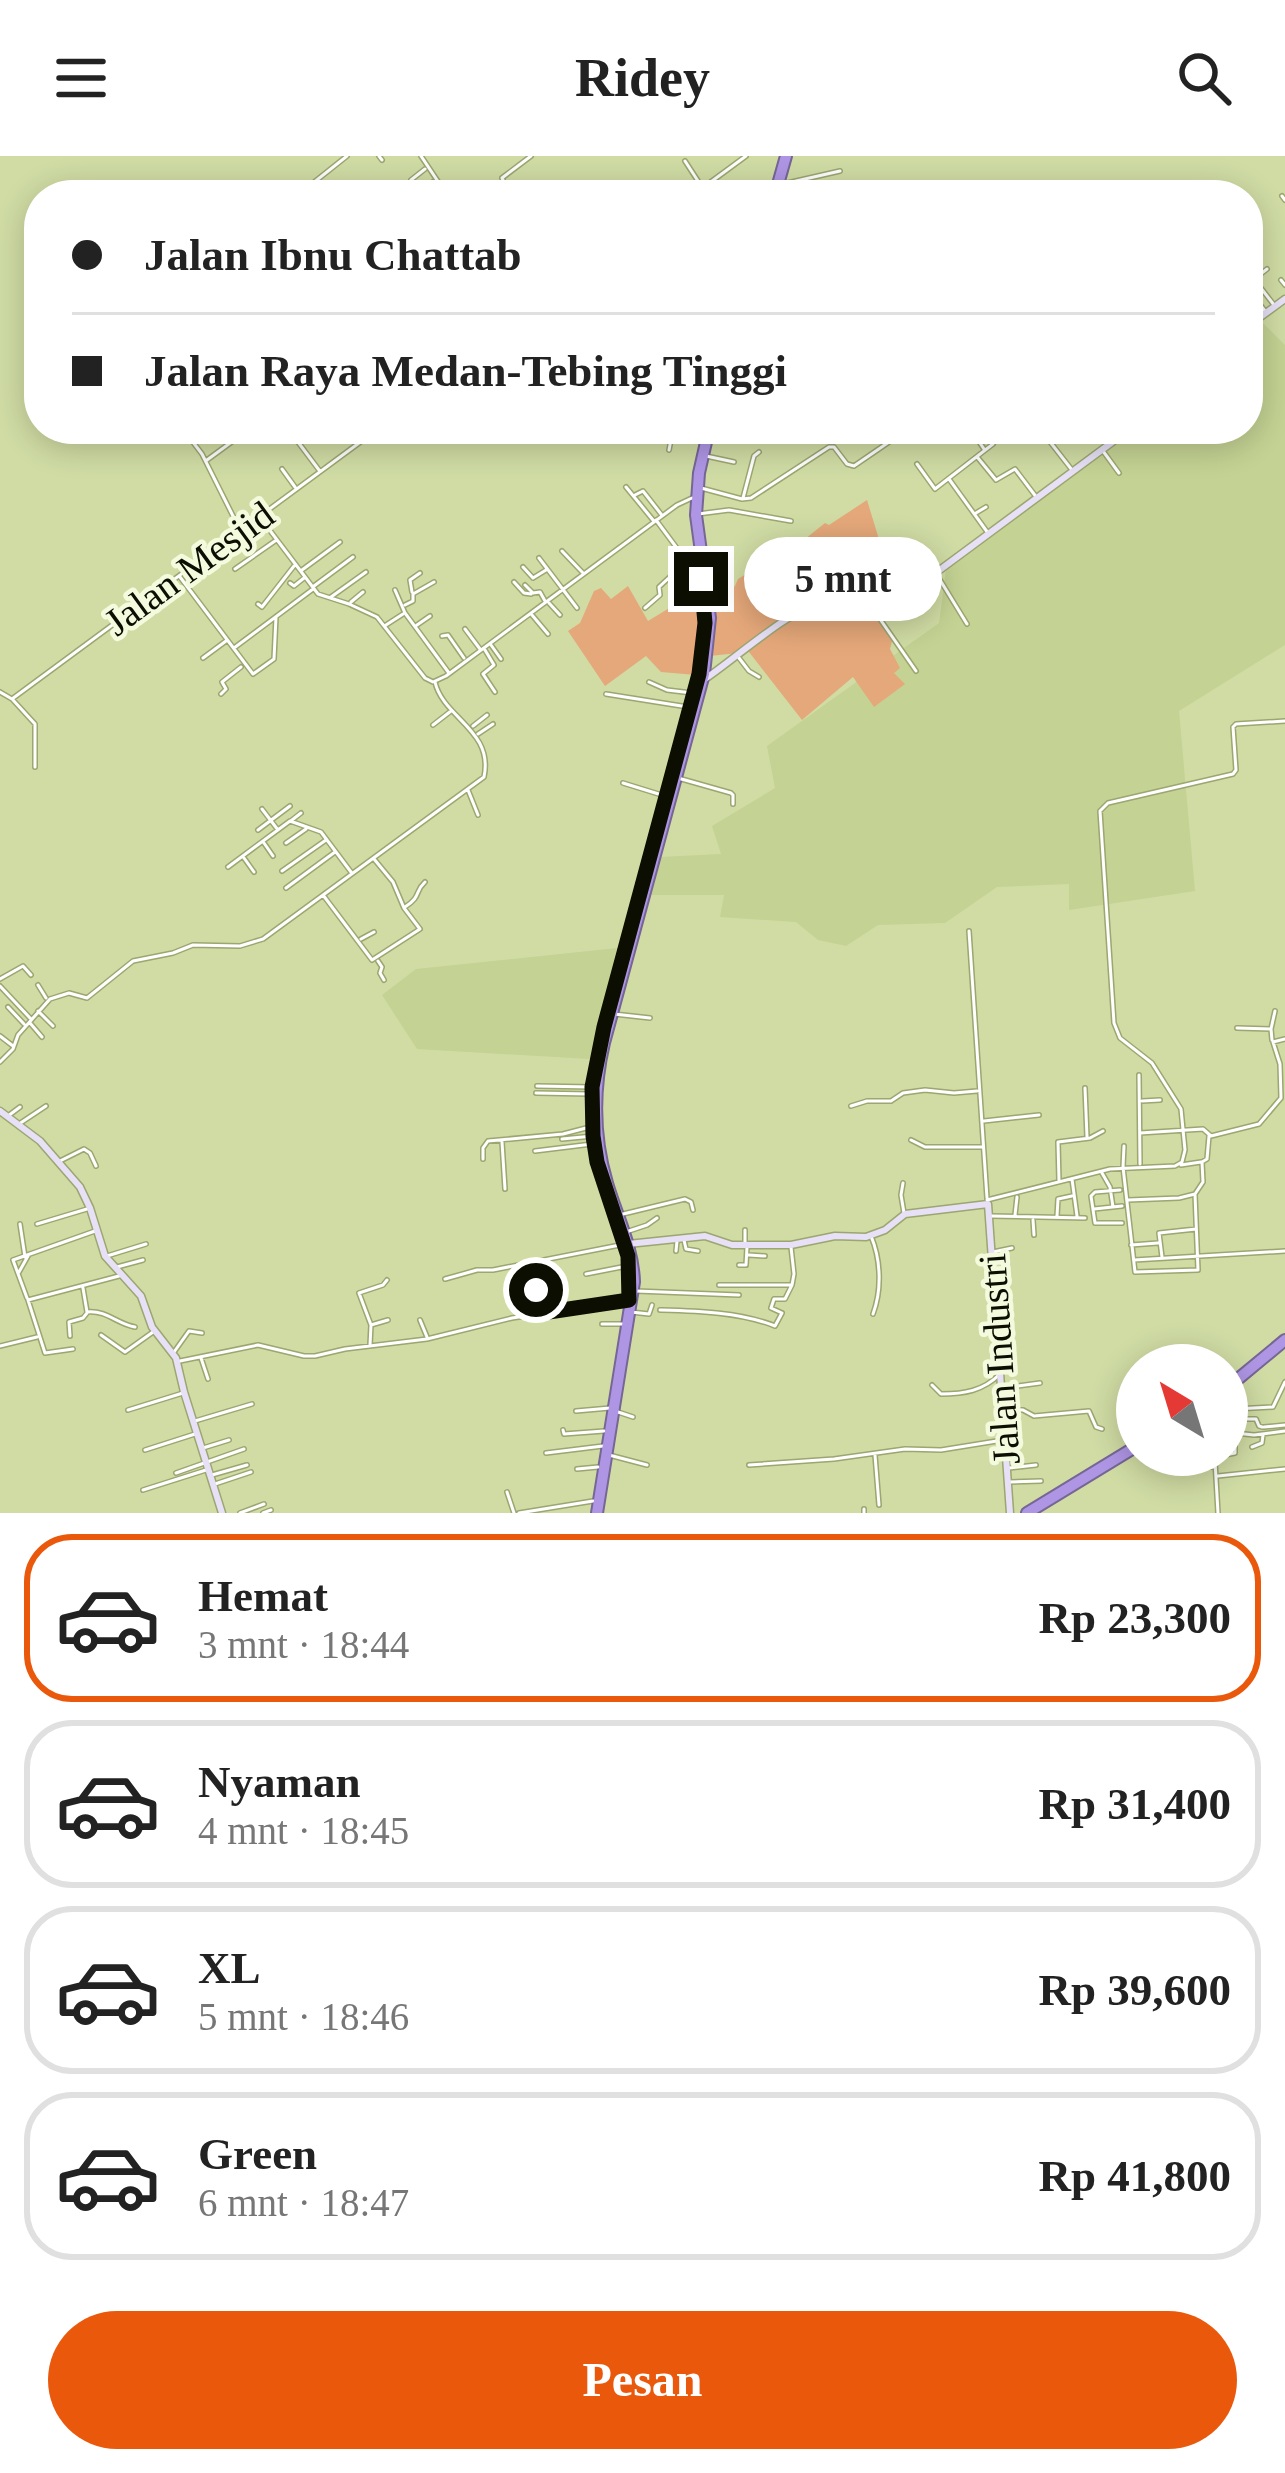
<!DOCTYPE html>
<html lang="id">
<meta charset="utf-8">
<style>
:root{--surface:#fff;--page:#f6f6f6;--text:#222;--muted:#767676;--line:#e0e0e0;--accent:#ea580c}
body{margin:0;font-family:"Times New Roman",serif;background:var(--page);color:var(--text);height:100vh;display:flex;flex-direction:column;font-size:45px;white-space:nowrap}
*{box-sizing:border-box;margin:0}
p{font-size:39px;color:var(--muted)}
.icon{flex:none;width:66px;height:66px;fill:none;stroke:currentColor;stroke-width:2;stroke-linecap:round;stroke-linejoin:round}
.map{position:relative;height:1357px;overflow:hidden}
.drawer{display:flex;flex-direction:column;background:var(--surface);flex:1}
.drawer>*{flex:none}
.banner{position:absolute;left:24px;top:24px;width:1239px;height:264px;border-radius:48px;box-shadow:0 6px 30px #0003;display:grid;align-content:center;height:264px;padding:0 48px;background:var(--surface)}
.needle{width:78px;rotate:322deg}
.controls{position:absolute;left:1116px;top:1188px;display:grid;gap:24px}
.controls a{display:grid;place-items:center;width:132px;height:132px;border-radius:50%;background:var(--surface);box-shadow:0 6px 30px #0003;font-size:60px}
.end{position:absolute;width:54px;height:54px;margin:-27px;border:15px solid #0b0e00;background:#fff;box-shadow:0 0 0 6px #fff}
.from{border-radius:50%}
.bubble{position:absolute;height:84px;border-radius:42px;background:var(--surface);box-shadow:0 6px 30px #0003;font-size:39px;font-weight:600;line-height:84px;text-align:center}
.banner b{display:flex;align-items:center;gap:42px;height:114px;font-size:45px}
.banner b+b{border-top:3px solid var(--line)}
.banner i{width:30px;height:30px;background:var(--text)}
ul{padding:21px 0 0;list-style:none}
li{display:flex;align-items:center;gap:36px;height:168px;margin:0 24px 18px;padding:0 24px;border:6px solid var(--line);border-radius:48px}
li div{flex:1}
li b{display:block;font-size:45px}
li em{font-style:normal;font-weight:600}
li.current{border-color:var(--accent)}
li>.icon{width:108px;height:108px;stroke-width:1.5}
.cta{display:flex;gap:24px;margin-top:auto;padding:24px 48px}
.cta a{flex:1;height:138px;border-radius:72px;background:var(--accent);color:#fff;font-size:48px;font-weight:600;line-height:138px;text-align:center}
header{display:flex;justify-content:space-between;align-items:center;height:156px;padding:0 48px;background:var(--surface);font-size:54px;font-weight:600}
.map>svg:first-child{display:block}
.built{fill:#c4d293}
.green{fill:#e5a87a}
.lines{fill:none;stroke-linecap:round;stroke-linejoin:round}
.street-casing{stroke:#9ba670;stroke-width:6}
.secondary-casing{stroke:#9ba670;stroke-width:9}
.highway-casing{stroke:#766695;stroke-width:14}
.street{stroke:#fff;stroke-width:3}
.secondary{stroke:#e7e0f7;stroke-width:6}
.highway{stroke:#af96e5;stroke-width:10}
.route{stroke:#0b0e00;stroke-width:15}
.labels{text-anchor:middle;dominant-baseline:central;stroke-width:9;stroke-linejoin:round;paint-order:stroke}
.street-label{font-size:39px;fill:#0b0e00;stroke:#f3fadd}
</style>
<header><svg class="icon" aria-label="menu" viewBox="0 0 24 24"><path d="M4 6h16M4 12h16M4 18h16"/></svg>Ridey<svg class="icon" aria-label="search" viewBox="0 0 24 24"><circle cx="10" cy="10" r="6"/><path d="M15 15l6 6"/></svg></header>
<div class="map">
<svg width="1285" height="1357" viewBox="0 0 1285 1357">
<rect width="100%" height="100%" fill="#d0dca4"/>
<path class="built" d="M1262,166L1285,189V489L1179,555L1195,735L1069,754V728L997,731L945,767L878,769L846,790L818,784L796,766L720,761L724,739H650L660,701L721,698L712,670L775,632L767,590L939,467L946,414L1126,273H1248V177Z
M617,792L590,903L417,893L382,839L416,813Z"/>
<path class="green" d="M867,344L892,426L867,447L892,485L890,493L900,512L894,517L905,528L874,551L853,521L802,564L749,496L709,500L712,445L735,430L738,423L797,387L799,390L806,387L805,383L825,367L829,369Z
M628,430L648,465L699,434L703,471L696,519L661,516L646,500L605,530L568,475L580,467L594,435L601,432L611,443Z"/>
<g class="lines">
<g class="street-casing">
<path id="street" d="M379,0L382,4
M421,0L447,39
M685,5L698,25L699,33
M411,24L425,13
M783,28L840,15
M420,36L433,26
M675,38L676,39
M298,39L347,0
M510,39L502,22L531,0
M693,39L746,0
M1282,40L1285,44
M1248,103L1250,107L1248,109
M1254,123L1274,149
M1281,124L1285,129
M1248,128L1267,113
M1248,133L1265,155
M183,273L202,298L240,374
M721,273L751,284
M1040,273L1072,314
M1109,273L1115,281
M612,276L616,273
M295,282L319,314
M984,293L976,281L984,273
M669,294L673,273
M1103,295L1119,317
M706,300L734,306
M978,302L996,324L1015,313L1037,342
M207,304L237,282
M917,308L935,333L993,288
M282,313L295,331
M949,323L988,377
M626,331L653,364
M701,332L742,343L751,342L829,291H834L847,308L854,310L908,273
M635,339L643,335L661,358
M743,342L754,300L759,296
M976,357L986,351
M698,358L729,354L791,365
M259,360L318,438L349,448L377,461L425,522L433,526L446,520L677,349L692,342
M656,364L685,403
M258,380L259,374L265,371
M562,395L583,417
M539,402L577,452
M523,411L533,422L546,414
M235,413L275,385
M302,414L340,386
M937,419L967,468
M180,421L253,518L274,503L276,461
M514,426L524,437L531,438
M290,427L294,430L304,422
M525,429L533,437L540,436L545,445
M314,430L353,401
M395,434L405,457L449,517
M412,436L410,424L420,417
M331,441L366,416
M351,446L363,436
M549,447L560,459
M258,448L262,451L294,410
M405,449L413,445V438L434,426
M645,452L660,439L659,431L672,419L676,410L695,399
M873,453L916,515
M532,459L548,478
M386,469L403,458
M417,469L430,460
M465,473L480,493
M442,480L448,479L464,502
M491,489L501,503
M234,492L313,433
M485,494L494,509L483,518L495,536
M203,502L226,485
M739,502L749,515L759,521
M649,526L667,534L692,537
M0,536L12,543L378,273
M221,538L226,533L222,526L241,511
M606,538L688,551
M13,544L35,568V611
M433,569L451,555
M473,570L487,559
M478,578L493,568
M678,622L731,637L733,639V648
M623,627L665,640
M468,634L478,659
M262,653L278,674
M292,664L301,657
M258,674L290,650
M264,687L273,700
M286,687L306,673
M244,702L254,716
M228,711L290,665L321,676L351,716
M282,715L326,684
M286,732L335,696
M323,739L372,804L420,773L404,752L393,726L374,703
M405,751C422,740 414,736 425,726
M969,775L987,1042
M361,783L374,776
M378,805L382,811L380,817L384,824
M0,823L23,810L31,819
M38,829L46,842
M0,830L30,862
M8,851L24,868
M38,855L53,870
M614,858L650,862
M30,867L42,881
M1237,872L1271,873
M0,880L13,890
M1272,884L1271,873L1275,855
M0,906L13,893L18,879L50,843L69,837L87,842L133,805L173,797L193,789L240,790L263,783L484,621C494,574 443,562 435,526
M1139,919L1140,1008
M537,930L592,931
M1085,932L1087,981
M536,937L590,938
M1142,945L1160,944
M851,950L867,945H891L903,937L925,934L954,937L977,935
M8,960L20,951
M984,965L1039,959
M19,968L46,950
M1140,977L1203,973L1211,980L1259,968L1281,942L1280,908L1273,886L1285,883
M562,983L593,980
M911,984L925,991H982
M502,986L505,1033
M1124,990L1123,1011L1135,1116L1198,1114L1195,1038L1203,1026L1202,1006L1207,1003L1209,980
M535,995L592,988
M483,1003V992L488,985L563,978L590,971
M58,1006L84,993L90,997L96,1010
M1181,1009L1201,1006
M1102,1017L1110,1031L1113,1051
M1072,1023L1077,1060
M1059,1025L1058,986L1090,982L1103,975
M903,1027L901,1039L904,1057
M1120,1034L1095,1036L1091,1040L1095,1067H1122
M987,1044L1110,1013L1175,1010L1182,1006L1185,994L1181,953L1152,907L1120,882L1114,867L1100,655L1108,647L1233,618L1236,614L1233,571L1236,568L1285,565
M1128,1044L1179,1042L1195,1038
M1094,1053L1122,1050
M619,1059L685,1043L691,1046L693,1054
M1015,1059L1017,1041
M991,1060L1085,1062
M1057,1060L1058,1043L1072,1040
M1033,1064L1034,1079
M20,1068L25,1101
M37,1068L87,1053
M626,1076L647,1069L657,1062
M871,1080C881,1104 882,1134 873,1158
M684,1084L686,1093L698,1095
M745,1087V1074
M1131,1089L1158,1087
M676,1095L677,1085
M993,1096L1012,1092
M749,1099L765,1100
M107,1100L146,1088
M1162,1101L1159,1077L1196,1073
M1134,1104L1285,1095
M739,1109H746L747,1091
M117,1111L143,1104
M19,1116L28,1100
M586,1118L627,1110
M445,1123L477,1114H493L625,1088
M719,1129H792L794,1118L791,1091
M83,1132L87,1156C107,1154 117,1168 135,1171
M636,1135L739,1139
M27,1142L13,1104L95,1075
M660,1154C697,1155 740,1156 775,1170L782,1157L771,1152L774,1143H785L792,1129
M541,1155L536,1134L546,1130L544,1124L553,1122
M631,1156L649,1158L652,1149
M420,1164L427,1181
M602,1168H623
M371,1169L359,1137L383,1129L387,1124
M101,1179L125,1196L153,1176
M70,1180L69,1166L83,1162L87,1157
M370,1189L371,1169L388,1164
M0,1190L37,1181
M73,1193L45,1197L28,1144L119,1120
M174,1196L189,1175L202,1177
M201,1202L208,1223
M180,1205L258,1189L304,1200H315L345,1193L427,1183L512,1162L630,1144
M932,1229L941,1238C964,1238 983,1235 1000,1218
M1002,1232L1040,1227
M1003,1253L1023,1254L1034,1260L1089,1255L1096,1271L1102,1273
M1235,1253L1273,1251L1285,1226
M128,1254L183,1237
M576,1255L610,1252
M615,1255L633,1261
M1227,1263H1256L1259,1270L1262,1271
M195,1265L252,1248
M1264,1271L1285,1269
M563,1274L564,1278L604,1275
M1235,1277L1254,1279L1285,1275
M1252,1291L1262,1287L1263,1279
M203,1292L229,1284
M145,1294L195,1278
M546,1297L603,1290
M609,1299L647,1309
M875,1299L879,1349
M1220,1300L1235,1297V1248
M1186,1302L1219,1299L1215,1305L1218,1357
M749,1309L834,1303L905,1293L941,1294L1003,1284
M1175,1311H1214
M1009,1312L1036,1309
M577,1313L598,1311
M176,1317L244,1293
M212,1319L247,1309
M1218,1320L1285,1313
M1010,1326L1041,1325
M215,1328L251,1316
M143,1334L206,1314
M507,1336L514,1357
M864,1353V1357
M240,1357L264,1348
M263,1357L271,1354
M519,1357L593,1345"/>
</g>
<g class="secondary-casing">
<path id="secondary" d="M1248,170L1285,143
M705,523C729,507 792,453 816,448C841,444 866,455 891,450L1130,273
M0,955L40,985L80,1031L90,1052L105,1100L141,1140L152,1171L176,1202L184,1236L222,1357
M628,1088L705,1080L732,1089H791L835,1080L866,1081L885,1074L905,1058L988,1048L1010,1357"/>
</g>
<g class="highway-casing">
<path id="highway" d="M775,39L786,0
M1227,1232L1285,1184
M597,1357L634,1126C633,1091 617,1061 607,1027C593,980 593,934 604,887L704,518L710,462L696,359L699,317L709,273
M1027,1357L1137,1290"/>
</g>
<use href="#street" class="street"/>
<use href="#secondary" class="secondary"/>
<use href="#highway" class="highway"/>
</g>
<g class="lines">
<path class="route" d="M536,1134L542,1157L629,1144L628,1100L597,1006L593,980L592,931L604,871L699,518L705,467L701,423"/>
</g>
<g class="labels">
<g class="street-label">
<text transform="translate(189 412) rotate(-36)">Jalan Mesjid</text>
<text transform="translate(999 1203) rotate(-94)">Jalan Industri</text>
</g>
</g>
</svg>
<div class="controls">
<a><svg class="needle" viewBox="-14 -14 28 28"><path d="M0-13l5 13h-10z" fill="#e53935"/><path d="M0 13l5-13h-10z" fill="#767676"/></svg></a>
</div>
<i class="end from" style="left:536px;top:1134px"></i>
<i class="end" style="left:701px;top:423px"></i>
<div class="bubble" style="left:744px;top:381px;width:198px">5 mnt</div>
<div class="banner">
<b><i class="from"></i>Jalan Ibnu Chattab</b>
<b><i></i>Jalan Raya Medan-Tebing Tinggi</b>
</div>
</div>
<section class="drawer">
<ul>
<li class="current"><svg class="icon" aria-label="car" viewBox="0 0 24 24"><path d="M5 17H2v-5l4-1 3-4h7l3 4 3 1v5h-3M9 17h6M6 11h13"/><circle cx="7" cy="17" r="2"/><circle cx="17" cy="17" r="2"/></svg><div><b>Hemat</b><p>3 mnt · 18:44</p></div><em>Rp 23,300</em></li>
<li><svg class="icon" aria-label="car" viewBox="0 0 24 24"><path d="M5 17H2v-5l4-1 3-4h7l3 4 3 1v5h-3M9 17h6M6 11h13"/><circle cx="7" cy="17" r="2"/><circle cx="17" cy="17" r="2"/></svg><div><b>Nyaman</b><p>4 mnt · 18:45</p></div><em>Rp 31,400</em></li>
<li><svg class="icon" aria-label="car" viewBox="0 0 24 24"><path d="M5 17H2v-5l4-1 3-4h7l3 4 3 1v5h-3M9 17h6M6 11h13"/><circle cx="7" cy="17" r="2"/><circle cx="17" cy="17" r="2"/></svg><div><b>XL</b><p>5 mnt · 18:46</p></div><em>Rp 39,600</em></li>
<li><svg class="icon" aria-label="car" viewBox="0 0 24 24"><path d="M5 17H2v-5l4-1 3-4h7l3 4 3 1v5h-3M9 17h6M6 11h13"/><circle cx="7" cy="17" r="2"/><circle cx="17" cy="17" r="2"/></svg><div><b>Green</b><p>6 mnt · 18:47</p></div><em>Rp 41,800</em></li>
</ul>
<div class="cta"><a>Pesan</a></div>
</section>
